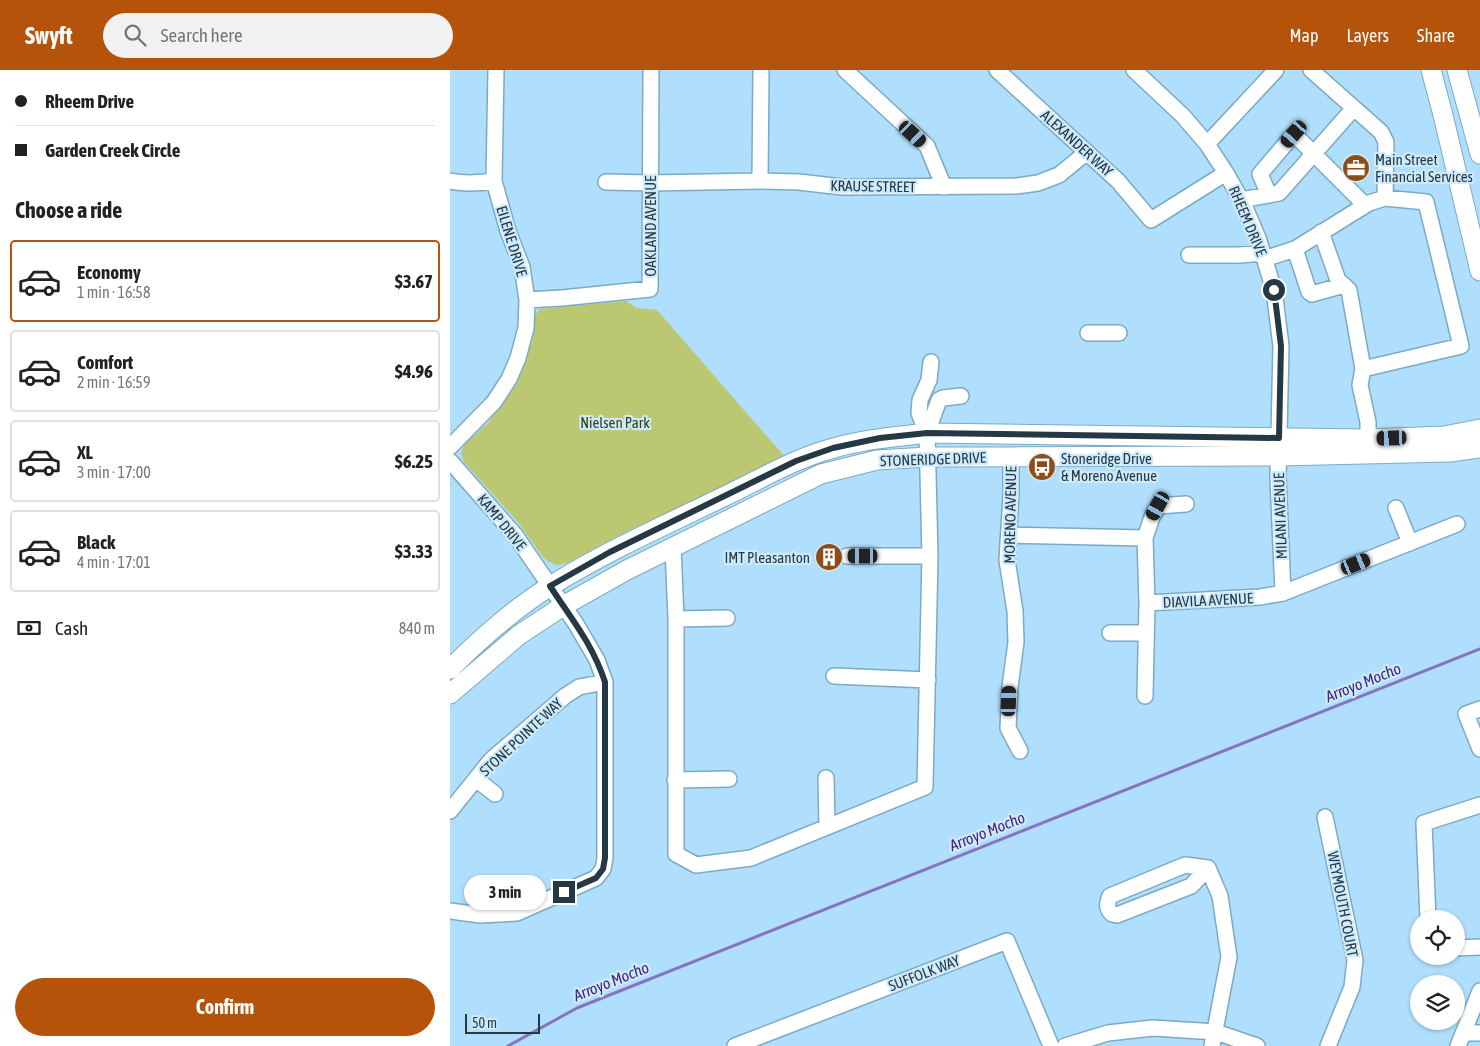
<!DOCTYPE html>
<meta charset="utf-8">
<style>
:root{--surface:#fff;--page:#f2f2f2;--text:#222;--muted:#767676;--line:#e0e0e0;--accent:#b45309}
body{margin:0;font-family:"Asap Condensed",sans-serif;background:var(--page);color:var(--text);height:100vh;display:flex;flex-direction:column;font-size:19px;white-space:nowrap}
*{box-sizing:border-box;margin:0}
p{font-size:16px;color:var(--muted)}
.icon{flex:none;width:28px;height:28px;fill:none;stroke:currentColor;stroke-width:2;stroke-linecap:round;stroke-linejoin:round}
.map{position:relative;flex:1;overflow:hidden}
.side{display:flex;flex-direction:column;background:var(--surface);width:450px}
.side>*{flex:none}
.hud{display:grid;align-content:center;height:110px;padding:0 15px;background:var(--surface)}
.controls{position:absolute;left:960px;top:840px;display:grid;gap:10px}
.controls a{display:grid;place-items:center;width:55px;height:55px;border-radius:50%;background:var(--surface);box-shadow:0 1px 4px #0004;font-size:25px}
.scale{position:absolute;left:15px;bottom:12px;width:75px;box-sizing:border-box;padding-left:5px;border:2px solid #253844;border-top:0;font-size:14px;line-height:18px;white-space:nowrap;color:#253844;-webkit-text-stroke:4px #cdeafb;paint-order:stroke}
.end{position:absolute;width:22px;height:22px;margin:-11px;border:6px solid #253844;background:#fff;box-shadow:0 0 0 2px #fff}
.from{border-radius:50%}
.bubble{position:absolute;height:35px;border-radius:18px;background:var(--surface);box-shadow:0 1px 4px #0004;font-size:16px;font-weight:700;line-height:35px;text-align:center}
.car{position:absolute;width:15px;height:30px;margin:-15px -8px;border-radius:6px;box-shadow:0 0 4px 1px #0007;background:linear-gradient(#222 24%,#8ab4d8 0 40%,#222 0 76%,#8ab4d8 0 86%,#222 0)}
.hud b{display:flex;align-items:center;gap:18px;height:48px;font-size:19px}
.hud b+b{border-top:1px solid var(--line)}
.hud i{width:12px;height:12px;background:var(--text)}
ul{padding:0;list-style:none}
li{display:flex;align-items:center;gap:15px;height:82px;margin:0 10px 8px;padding:0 5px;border:2px solid var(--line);border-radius:5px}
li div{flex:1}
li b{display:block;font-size:19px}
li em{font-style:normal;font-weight:700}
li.on{border-color:var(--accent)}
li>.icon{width:45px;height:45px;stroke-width:1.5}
h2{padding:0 15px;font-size:22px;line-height:60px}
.pay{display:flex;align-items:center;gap:12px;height:55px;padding:0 15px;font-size:19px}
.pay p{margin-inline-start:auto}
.button{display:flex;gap:10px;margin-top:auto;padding:10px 15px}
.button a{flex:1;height:58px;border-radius:30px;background:var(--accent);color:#fff;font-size:20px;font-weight:700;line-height:58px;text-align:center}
header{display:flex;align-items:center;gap:30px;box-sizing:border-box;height:70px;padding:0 25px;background:var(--accent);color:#fff}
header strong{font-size:24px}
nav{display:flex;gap:28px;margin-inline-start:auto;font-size:18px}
.search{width:350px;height:45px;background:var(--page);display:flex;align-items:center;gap:12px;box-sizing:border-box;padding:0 18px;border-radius:28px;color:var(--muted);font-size:19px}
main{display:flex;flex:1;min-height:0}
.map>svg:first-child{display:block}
.park{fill:#bcc772}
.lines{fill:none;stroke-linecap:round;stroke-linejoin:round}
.stream{stroke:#8774be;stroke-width:3}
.minor-casing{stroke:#7baac5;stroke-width:18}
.major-casing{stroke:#7baac5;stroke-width:21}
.minor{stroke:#fff;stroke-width:15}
.major{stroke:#fff;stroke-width:19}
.route{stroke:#253844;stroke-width:6}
.labels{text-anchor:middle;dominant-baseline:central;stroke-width:4.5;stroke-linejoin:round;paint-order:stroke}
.street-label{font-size:15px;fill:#253844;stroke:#cdeafb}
.poi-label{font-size:15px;fill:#253844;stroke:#cdeafb;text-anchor:start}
.park-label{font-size:15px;fill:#3b3f1a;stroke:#cdeafb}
.water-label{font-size:16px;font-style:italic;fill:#43237c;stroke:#cdeafb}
</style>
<header>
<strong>Swyft</strong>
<div class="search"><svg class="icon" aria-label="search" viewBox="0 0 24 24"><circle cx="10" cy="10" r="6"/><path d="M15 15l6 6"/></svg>Search here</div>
<nav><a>Map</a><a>Layers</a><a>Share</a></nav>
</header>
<main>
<section class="side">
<div class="hud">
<b><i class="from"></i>Rheem Drive</b>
<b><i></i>Garden Creek Circle</b>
</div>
<h2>Choose a ride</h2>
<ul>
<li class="on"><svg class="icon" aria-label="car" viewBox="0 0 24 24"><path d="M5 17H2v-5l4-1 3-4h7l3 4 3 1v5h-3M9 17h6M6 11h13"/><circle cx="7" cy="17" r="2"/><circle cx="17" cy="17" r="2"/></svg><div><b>Economy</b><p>1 min · 16:58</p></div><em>$3.67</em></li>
<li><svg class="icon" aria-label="car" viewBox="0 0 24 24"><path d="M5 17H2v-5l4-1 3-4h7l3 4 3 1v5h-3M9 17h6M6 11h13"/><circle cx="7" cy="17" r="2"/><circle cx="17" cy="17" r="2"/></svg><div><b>Comfort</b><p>2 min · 16:59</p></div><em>$4.96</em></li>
<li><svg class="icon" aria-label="car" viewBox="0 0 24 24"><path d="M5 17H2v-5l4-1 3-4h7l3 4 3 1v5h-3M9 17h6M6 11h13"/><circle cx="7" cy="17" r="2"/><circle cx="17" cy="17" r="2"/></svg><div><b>XL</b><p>3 min · 17:00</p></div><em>$6.25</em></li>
<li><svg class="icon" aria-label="car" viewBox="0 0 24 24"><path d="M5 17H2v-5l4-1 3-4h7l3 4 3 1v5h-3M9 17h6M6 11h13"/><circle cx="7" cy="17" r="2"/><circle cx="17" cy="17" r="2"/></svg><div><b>Black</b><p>4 min · 17:01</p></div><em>$3.33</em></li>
</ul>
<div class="pay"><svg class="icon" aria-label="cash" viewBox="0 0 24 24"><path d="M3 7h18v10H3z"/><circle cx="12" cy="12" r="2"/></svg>Cash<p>840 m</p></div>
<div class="button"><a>Confirm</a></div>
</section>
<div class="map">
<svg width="1030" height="976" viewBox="0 0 1030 976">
<rect width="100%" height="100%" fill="#afdffc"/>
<path class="park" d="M176,231L187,238L207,240L335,387L205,449L179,460L118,493L107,495L99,492L93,487L67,451L14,392L11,383L15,374L37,354L67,314L82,272L85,245L90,239Z"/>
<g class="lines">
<path class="stream" d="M58,976L127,938L1030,579"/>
<g class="minor-casing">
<path id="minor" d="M395,0L477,76L494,117
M547,0L668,111L701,150L776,103
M684,0L733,46L757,74L776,103L794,135L808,168L824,220L831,276L828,408L833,523
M861,0L931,62L936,72L935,128
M757,74L826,0
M0,111C14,114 30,113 44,111
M310,111L311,0
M156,112L200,113L310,111L349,112L392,117L566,116L588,113L609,105L637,82
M819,125L810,104L844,64L915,135
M791,130L829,123L904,38
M871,162L888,210L899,220L913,299L910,315L918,352V369
M845,179L859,222L862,224L894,215
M739,185H790L813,183
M814,189L845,179L919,133L935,128L976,132L1011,276L913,299
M77,230L112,228L200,219L201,0
M638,263H669
M477,363L489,330L493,328L511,326
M0,377L44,332L59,309L68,288L76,258L77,230L72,197L58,161L44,111L46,0
M561,386V425L557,490L565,541L566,572L560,617L558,658L570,681
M0,391L65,465L126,554L147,590L155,612V788L153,799L146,808L67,843L30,845L0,841
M946,438L960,473
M559,465L695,468L697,533L695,626
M695,468L702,447L708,436L736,434
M223,477L226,549V784L246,795L301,788L475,717L480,486L477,363L469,343L470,330L479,310L481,292
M397,486H480
M697,533L810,527L833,523L1007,454
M226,549L277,548
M660,563H696
M384,606L478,610
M1030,639L1016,644L1030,679
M376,708L377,757
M26,709L45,724
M225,710L279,709
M0,741L41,690L115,626L129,617L155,612
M875,747L905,890L902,917L878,976
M735,795L758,798L741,816L667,845L662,844C656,838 657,833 660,826Z
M758,798L770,826L779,887L762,976
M978,849L974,753L1030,735
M1006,878L1030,877
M1013,963H1030
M285,976L557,871L601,976
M615,976L658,963L703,958L766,962L807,976
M1008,976L1030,921"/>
</g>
<g class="major-casing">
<path id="major" d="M981,0L993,45L1030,201
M1007,0L1030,84
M0,599C31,568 65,538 102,515C157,481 215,455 273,427C309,410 345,388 384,378C414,369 446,367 477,363L918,369L994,366L1030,359
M0,624L69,565L113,536L177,500L371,404L427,390L478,387L829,386L1000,382L1030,378"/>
</g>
<use href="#minor" class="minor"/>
<use href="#major" class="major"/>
</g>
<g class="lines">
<path class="route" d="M114,822L146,808L153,799L155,788V612C142,573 122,550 100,516L160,482L346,391L383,378L430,368L477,363L829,368L831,276L824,220"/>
</g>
<defs>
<g id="office-disc" transform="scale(1.4375)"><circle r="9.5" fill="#8d4d17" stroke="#cdeafb"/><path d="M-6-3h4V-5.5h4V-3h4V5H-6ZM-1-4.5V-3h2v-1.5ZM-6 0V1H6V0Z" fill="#fff"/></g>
<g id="bus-disc" transform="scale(1.4375)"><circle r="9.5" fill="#8d4d17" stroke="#cdeafb"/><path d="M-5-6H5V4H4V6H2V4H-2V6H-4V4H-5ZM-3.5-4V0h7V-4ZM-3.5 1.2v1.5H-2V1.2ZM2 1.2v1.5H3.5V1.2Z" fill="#fff"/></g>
<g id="building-disc" transform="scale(1.4375)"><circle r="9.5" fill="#8d4d17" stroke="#cdeafb"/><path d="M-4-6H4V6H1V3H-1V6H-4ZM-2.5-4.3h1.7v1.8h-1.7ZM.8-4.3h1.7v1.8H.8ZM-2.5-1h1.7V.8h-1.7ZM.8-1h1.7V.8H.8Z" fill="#fff"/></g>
</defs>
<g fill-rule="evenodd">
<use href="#office-disc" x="906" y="98"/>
<use href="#bus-disc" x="592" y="397"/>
<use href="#building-disc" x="379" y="487"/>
</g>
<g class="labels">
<g class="street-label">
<text transform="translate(627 73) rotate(42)">ALEXANDER WAY</text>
<text transform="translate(423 116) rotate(1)">KRAUSE STREET</text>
<text transform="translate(798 151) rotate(67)">RHEEM DRIVE</text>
<text transform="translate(200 156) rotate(-90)">OAKLAND AVENUE</text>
<text transform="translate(62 171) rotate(73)">EILENE DRIVE</text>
<text transform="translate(483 389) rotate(-2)">STONERIDGE DRIVE</text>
<text transform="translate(560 445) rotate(-89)">MORENO AVENUE</text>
<text transform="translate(830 446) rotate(-92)">MILANI AVENUE</text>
<text transform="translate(52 452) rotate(51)">KAMP DRIVE</text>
<text transform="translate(758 530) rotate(-3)">DIAVILA AVENUE</text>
<text transform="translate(71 667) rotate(-43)">STONE POINTE WAY</text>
<text transform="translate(893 834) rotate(79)">WEYMOUTH COURT</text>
<text transform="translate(474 903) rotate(-21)">SUFFOLK WAY</text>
</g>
<g class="poi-label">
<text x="925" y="89">Main Street<tspan x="925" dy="17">Financial Services</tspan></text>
<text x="611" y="388">Stoneridge Drive<tspan x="611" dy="17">&amp; Moreno Avenue</tspan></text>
<text x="360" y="487" text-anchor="end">IMT Pleasanton</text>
</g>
<g class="park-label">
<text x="165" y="352">Nielsen Park</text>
</g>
<g class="water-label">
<text transform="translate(913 612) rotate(-22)">Arroyo Mocho</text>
<text transform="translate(537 761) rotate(-22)">Arroyo Mocho</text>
<text transform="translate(161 911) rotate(-22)">Arroyo Mocho</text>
</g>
</g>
</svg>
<div class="controls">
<a><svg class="icon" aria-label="locate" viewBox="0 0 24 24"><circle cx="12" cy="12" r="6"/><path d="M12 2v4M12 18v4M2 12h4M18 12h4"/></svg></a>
<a><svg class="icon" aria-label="layers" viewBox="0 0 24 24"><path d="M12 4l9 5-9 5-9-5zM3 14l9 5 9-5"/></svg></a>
</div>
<div class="scale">50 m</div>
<i class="end from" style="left:824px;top:220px"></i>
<i class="end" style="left:114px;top:822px"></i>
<div class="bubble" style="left:14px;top:805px;width:82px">3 min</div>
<i class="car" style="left:463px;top:64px;rotate:133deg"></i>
<i class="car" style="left:844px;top:64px;rotate:221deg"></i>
<i class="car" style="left:942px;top:368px;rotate:268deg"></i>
<i class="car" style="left:708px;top:436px;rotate:209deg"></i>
<i class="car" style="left:413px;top:486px;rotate:270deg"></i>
<i class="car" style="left:906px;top:494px;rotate:68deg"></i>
<i class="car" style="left:559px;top:631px;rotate:2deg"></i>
</div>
</main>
